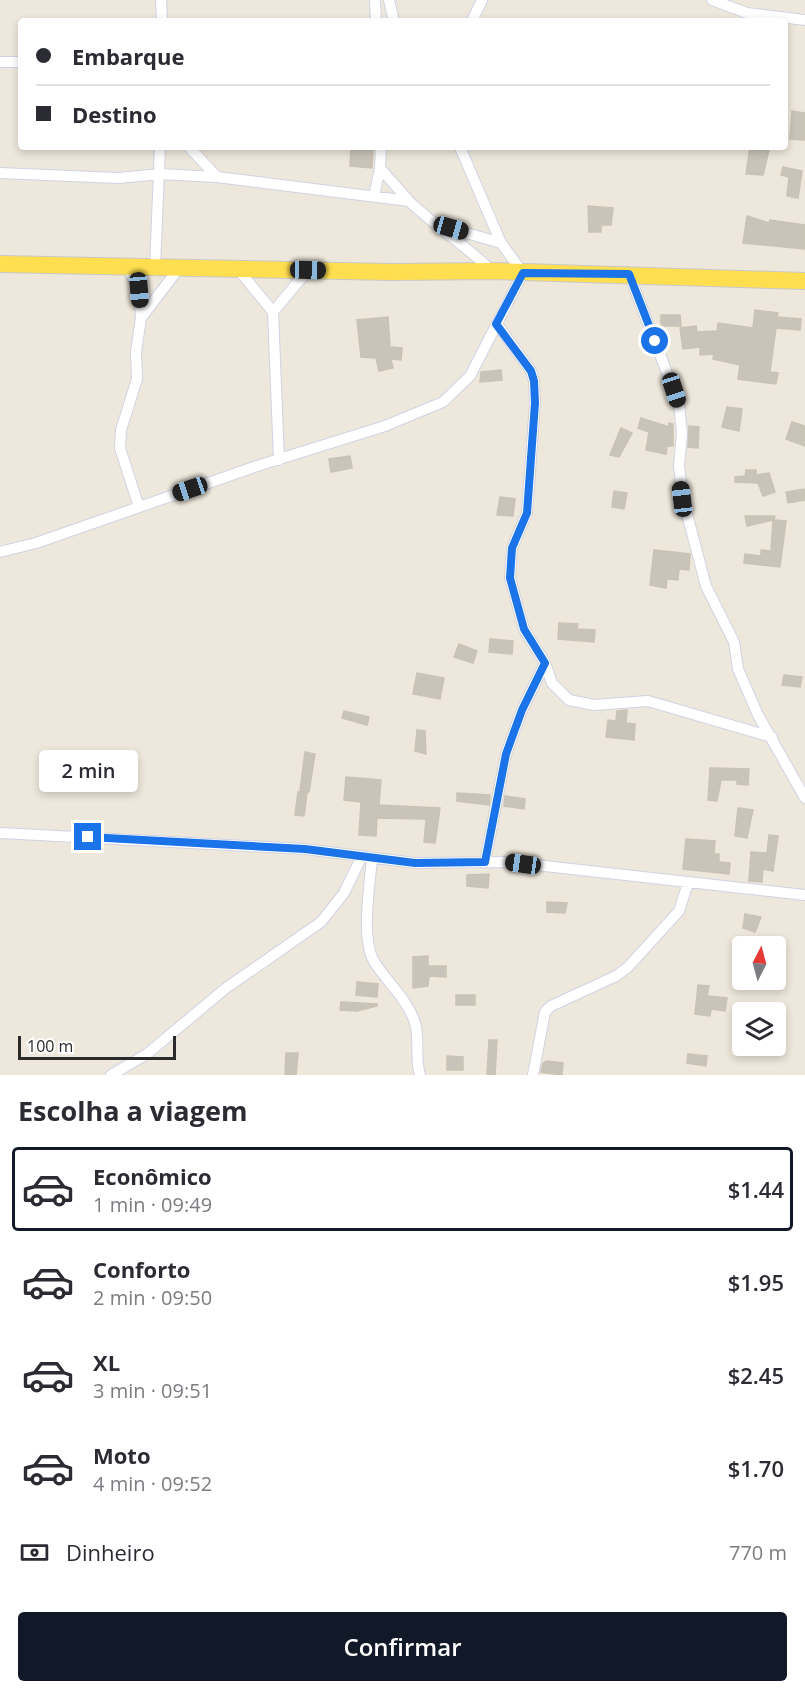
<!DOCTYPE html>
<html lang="pt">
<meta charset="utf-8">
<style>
:root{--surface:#fff;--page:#f7f7f7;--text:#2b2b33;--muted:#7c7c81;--line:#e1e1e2;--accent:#111827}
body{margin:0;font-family:"Open Sans",sans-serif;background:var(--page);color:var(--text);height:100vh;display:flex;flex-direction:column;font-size:22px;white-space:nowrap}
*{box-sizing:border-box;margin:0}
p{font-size:20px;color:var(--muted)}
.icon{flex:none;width:33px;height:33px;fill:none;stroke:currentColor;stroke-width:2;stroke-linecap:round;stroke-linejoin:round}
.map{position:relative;height:1075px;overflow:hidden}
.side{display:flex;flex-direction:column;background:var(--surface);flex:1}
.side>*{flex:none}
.top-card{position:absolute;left:18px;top:18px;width:770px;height:132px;border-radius:6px;box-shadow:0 3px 9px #0003;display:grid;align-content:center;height:132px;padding:0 18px;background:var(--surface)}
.needle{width:39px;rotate:6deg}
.buttons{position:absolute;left:732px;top:936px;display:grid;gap:12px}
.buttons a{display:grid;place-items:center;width:54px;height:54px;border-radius:6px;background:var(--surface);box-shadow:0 3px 9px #0003;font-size:30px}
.scale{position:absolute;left:18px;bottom:15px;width:158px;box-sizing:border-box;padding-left:6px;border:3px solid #2a2a2a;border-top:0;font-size:16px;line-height:21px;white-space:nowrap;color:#2a2a2a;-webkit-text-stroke:4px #fff;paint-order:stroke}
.end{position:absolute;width:27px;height:27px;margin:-14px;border:8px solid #1a73e8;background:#fff;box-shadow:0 0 0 3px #fff}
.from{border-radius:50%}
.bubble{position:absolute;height:42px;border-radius:6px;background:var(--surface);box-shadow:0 3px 9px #0003;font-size:20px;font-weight:600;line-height:42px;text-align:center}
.car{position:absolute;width:18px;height:36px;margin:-18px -9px;border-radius:8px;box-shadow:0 0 4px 2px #0007;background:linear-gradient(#222 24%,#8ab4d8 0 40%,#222 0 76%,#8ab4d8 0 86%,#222 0)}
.top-card b{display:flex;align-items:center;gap:21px;height:57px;font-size:22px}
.top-card b+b{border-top:2px solid var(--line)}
.top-card i{width:15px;height:15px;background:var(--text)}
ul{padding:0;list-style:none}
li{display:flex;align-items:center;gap:18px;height:84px;margin:0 12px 9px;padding:0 6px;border:3px solid transparent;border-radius:6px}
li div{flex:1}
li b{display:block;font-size:22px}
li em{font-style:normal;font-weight:600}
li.current{border-color:var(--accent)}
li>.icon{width:54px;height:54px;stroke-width:1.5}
h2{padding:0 18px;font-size:27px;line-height:72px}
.pay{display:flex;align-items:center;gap:15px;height:66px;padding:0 18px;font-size:22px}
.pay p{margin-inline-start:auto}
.button{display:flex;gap:12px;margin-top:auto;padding:12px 18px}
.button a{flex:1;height:69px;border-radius:6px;background:var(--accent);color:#fff;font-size:24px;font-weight:600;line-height:69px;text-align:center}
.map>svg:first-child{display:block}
.building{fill:#c9c4ba;stroke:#cac3b4;stroke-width:1.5}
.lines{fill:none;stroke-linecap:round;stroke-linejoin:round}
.minor-casing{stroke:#d0d3e5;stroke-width:12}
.primary-casing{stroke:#c8c8c8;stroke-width:18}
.minor{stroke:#fff;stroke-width:10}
.primary{stroke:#ffdf4f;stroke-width:16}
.route{stroke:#1a73e8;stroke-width:8}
</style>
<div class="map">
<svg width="805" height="1075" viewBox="0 0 805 1075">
<rect width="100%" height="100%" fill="#eee7db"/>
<path class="building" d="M792,111L805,113V140L790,139Z
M351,147H373L372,168L350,166Z
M750,147L769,150L763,175L746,174Z
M783,167L802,171L798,198L787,196L789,177L781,175Z
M588,206L613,208L611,225H601V232H589Z
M747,216L769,223L770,220L805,225V249L743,243Z
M755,310L778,313L777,317L801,319L800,330L776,328L770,372L778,373L776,384L738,379L740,365L713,359L714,354L700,355V347L683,349L680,328L696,326L697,332L717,331L718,323L753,328Z
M661,315H680L681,326H661Z
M388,317L390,347L402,348L401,360L391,359L393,368L379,371L376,358L361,357L357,320Z
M501,370L502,380L480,382L481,372Z
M727,407L742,409L739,431L722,427Z
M641,418L669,427V423L673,424V446H667L666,454L646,450L649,432L638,428Z
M792,422L805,426V446L786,439Z
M689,426L699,427L698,448L688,447Z
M621,428L632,433L619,457L610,455Z
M350,456L352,468L331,472L329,459Z
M746,470H756V475L769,473L775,492L763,496L758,483L735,482V477L745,476Z
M805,489V500L788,503L786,492Z
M614,491L627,493L624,509L612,507Z
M500,497L515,499L513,516L497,515Z
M745,516H775L774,520L786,521L780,567L744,563L745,554L761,556V550L771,551L773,520L747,526Z
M654,550L690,554L689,570L679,569L678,580L667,579L666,588L650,585Z
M559,623L578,624L577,629L595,630L594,642L558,639Z
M490,639L513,641L512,654L489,652Z
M459,644L477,651L473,663L454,657Z
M417,673L444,678L440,699L413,694Z
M784,675L802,677L800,687L782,685Z
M627,710L626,723L635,724L634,740L606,737L608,720L616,721L617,711Z
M344,711L369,717L367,725L342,718Z
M417,730L425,731L426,754L415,751Z
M305,752L315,754L309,792L300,791Z
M710,768L749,769L748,785L737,784V780H721L717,801L708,800Z
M346,777L381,780L379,805L440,808L435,843L424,842L426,819L377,818L376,836L359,835L361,802L344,800Z
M298,792L307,793L304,816L295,815Z
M457,793L490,795L489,805L457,801Z
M505,796L525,799L524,809L504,806Z
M738,808L753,810L747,838L735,836Z
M769,835L778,836L773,871L763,869L762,882L749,881L751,852L767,853Z
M686,839L715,841L714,854H719V862L730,863L729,874L683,869Z
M489,874L488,888L467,886V875Z
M547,902L567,903L565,913L547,912Z
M745,914L761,917L755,932L743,928Z
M428,956V966H446V977L429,976L428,986L413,988V957Z
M357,982L378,984L377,997L356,995Z
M698,985L709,986L707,996L727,998L725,1011L711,1009L710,1016L695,1014Z
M456,995H475V1005H456Z
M341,1002L377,1004V1006L357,1011L340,1010Z
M489,1040H497L495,1075H487Z
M286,1053H298L296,1075L285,1074Z
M688,1054L707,1056L706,1066L687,1063Z
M447,1056L463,1057V1070H447Z
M547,1061L563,1063L562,1075L541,1072L543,1063Z"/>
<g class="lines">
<g class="minor-casing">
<path id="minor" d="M161,0L162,21
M375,0L376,21
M389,0L394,21
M712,0L747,13L805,20
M472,21L482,0
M0,62H21
M189,147L217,177
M380,168L409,201
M0,173L118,178L160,174L217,177L409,201C435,226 465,245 492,271
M374,196L380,168L381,147
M446,227L501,243
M127,266L139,290L141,318L136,352L137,379L121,430L120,448L139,507
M155,267L160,147
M238,269L273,312L279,460
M629,274L679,404L682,434L679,466L683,499L706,586L734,642L738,669L758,715L805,798
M273,312L308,270
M141,318L179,268
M497,324L531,371L534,381L535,403L527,513L512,548L510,578L524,629L545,663L552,683L569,700L594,705L648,701L772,737
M0,552L36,543L257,466L385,426L443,402L470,376L523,273L501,243L460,147
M0,833L305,849L415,863L509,862L805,895
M372,858C370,884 360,941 375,963C388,983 406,998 414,1020C421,1038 414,1057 420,1075
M485,862L506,754L522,710L545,663
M111,1075L147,1054L226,988L321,922L344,893L362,856
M533,1075L545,1012L551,1006L616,976L628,967L679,911L688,883"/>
</g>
<g class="primary-casing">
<path id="primary" d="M0,264L393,272L492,271L805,281"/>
</g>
<use href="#minor" class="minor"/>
<use href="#primary" class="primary"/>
</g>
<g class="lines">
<path class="route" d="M88,837L305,849L415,863L485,862L506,754L522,710L545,663L524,629L510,578L512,548L527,513L535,403L534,381L531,371L496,324L523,273L629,274L655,341"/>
</g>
</svg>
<div class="buttons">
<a><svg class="needle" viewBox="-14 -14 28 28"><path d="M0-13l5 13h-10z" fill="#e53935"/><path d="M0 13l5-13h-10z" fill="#7c7c81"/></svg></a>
<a><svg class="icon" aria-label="layers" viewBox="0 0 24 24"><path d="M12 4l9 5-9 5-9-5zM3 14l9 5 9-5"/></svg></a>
</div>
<div class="scale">100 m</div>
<i class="end from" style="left:655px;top:341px"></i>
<i class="end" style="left:88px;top:837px"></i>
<div class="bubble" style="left:39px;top:750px;width:99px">2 min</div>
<i class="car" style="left:451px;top:228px;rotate:106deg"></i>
<i class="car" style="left:308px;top:270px;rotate:91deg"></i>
<i class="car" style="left:139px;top:290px;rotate:175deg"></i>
<i class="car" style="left:674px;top:390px;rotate:162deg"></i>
<i class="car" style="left:190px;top:489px;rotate:251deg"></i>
<i class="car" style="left:682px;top:499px;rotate:353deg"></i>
<i class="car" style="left:523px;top:864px;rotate:278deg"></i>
<div class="top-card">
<b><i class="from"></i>Embarque</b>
<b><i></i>Destino</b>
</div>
</div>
<section class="side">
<h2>Escolha a viagem</h2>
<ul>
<li class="current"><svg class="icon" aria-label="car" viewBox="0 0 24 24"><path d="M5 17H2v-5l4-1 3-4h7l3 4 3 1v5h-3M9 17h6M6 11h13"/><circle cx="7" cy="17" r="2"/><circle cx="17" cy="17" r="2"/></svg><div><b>Econômico</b><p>1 min · 09:49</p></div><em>$1.44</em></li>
<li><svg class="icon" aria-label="car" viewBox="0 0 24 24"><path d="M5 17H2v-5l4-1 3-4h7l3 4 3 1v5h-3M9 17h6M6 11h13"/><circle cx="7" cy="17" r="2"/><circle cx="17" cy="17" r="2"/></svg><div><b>Conforto</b><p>2 min · 09:50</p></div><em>$1.95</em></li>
<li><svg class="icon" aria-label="car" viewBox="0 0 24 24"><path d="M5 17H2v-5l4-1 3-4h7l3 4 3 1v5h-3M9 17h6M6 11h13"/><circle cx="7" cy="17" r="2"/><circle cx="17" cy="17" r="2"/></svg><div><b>XL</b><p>3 min · 09:51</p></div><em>$2.45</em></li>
<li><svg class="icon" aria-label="car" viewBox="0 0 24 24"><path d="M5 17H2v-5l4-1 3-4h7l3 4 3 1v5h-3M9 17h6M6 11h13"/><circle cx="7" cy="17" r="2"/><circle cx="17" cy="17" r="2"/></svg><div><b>Moto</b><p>4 min · 09:52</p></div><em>$1.70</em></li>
</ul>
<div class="pay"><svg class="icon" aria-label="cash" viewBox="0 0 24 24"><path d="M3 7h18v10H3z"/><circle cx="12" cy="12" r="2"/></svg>Dinheiro<p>770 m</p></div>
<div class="button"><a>Confirmar</a></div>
</section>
